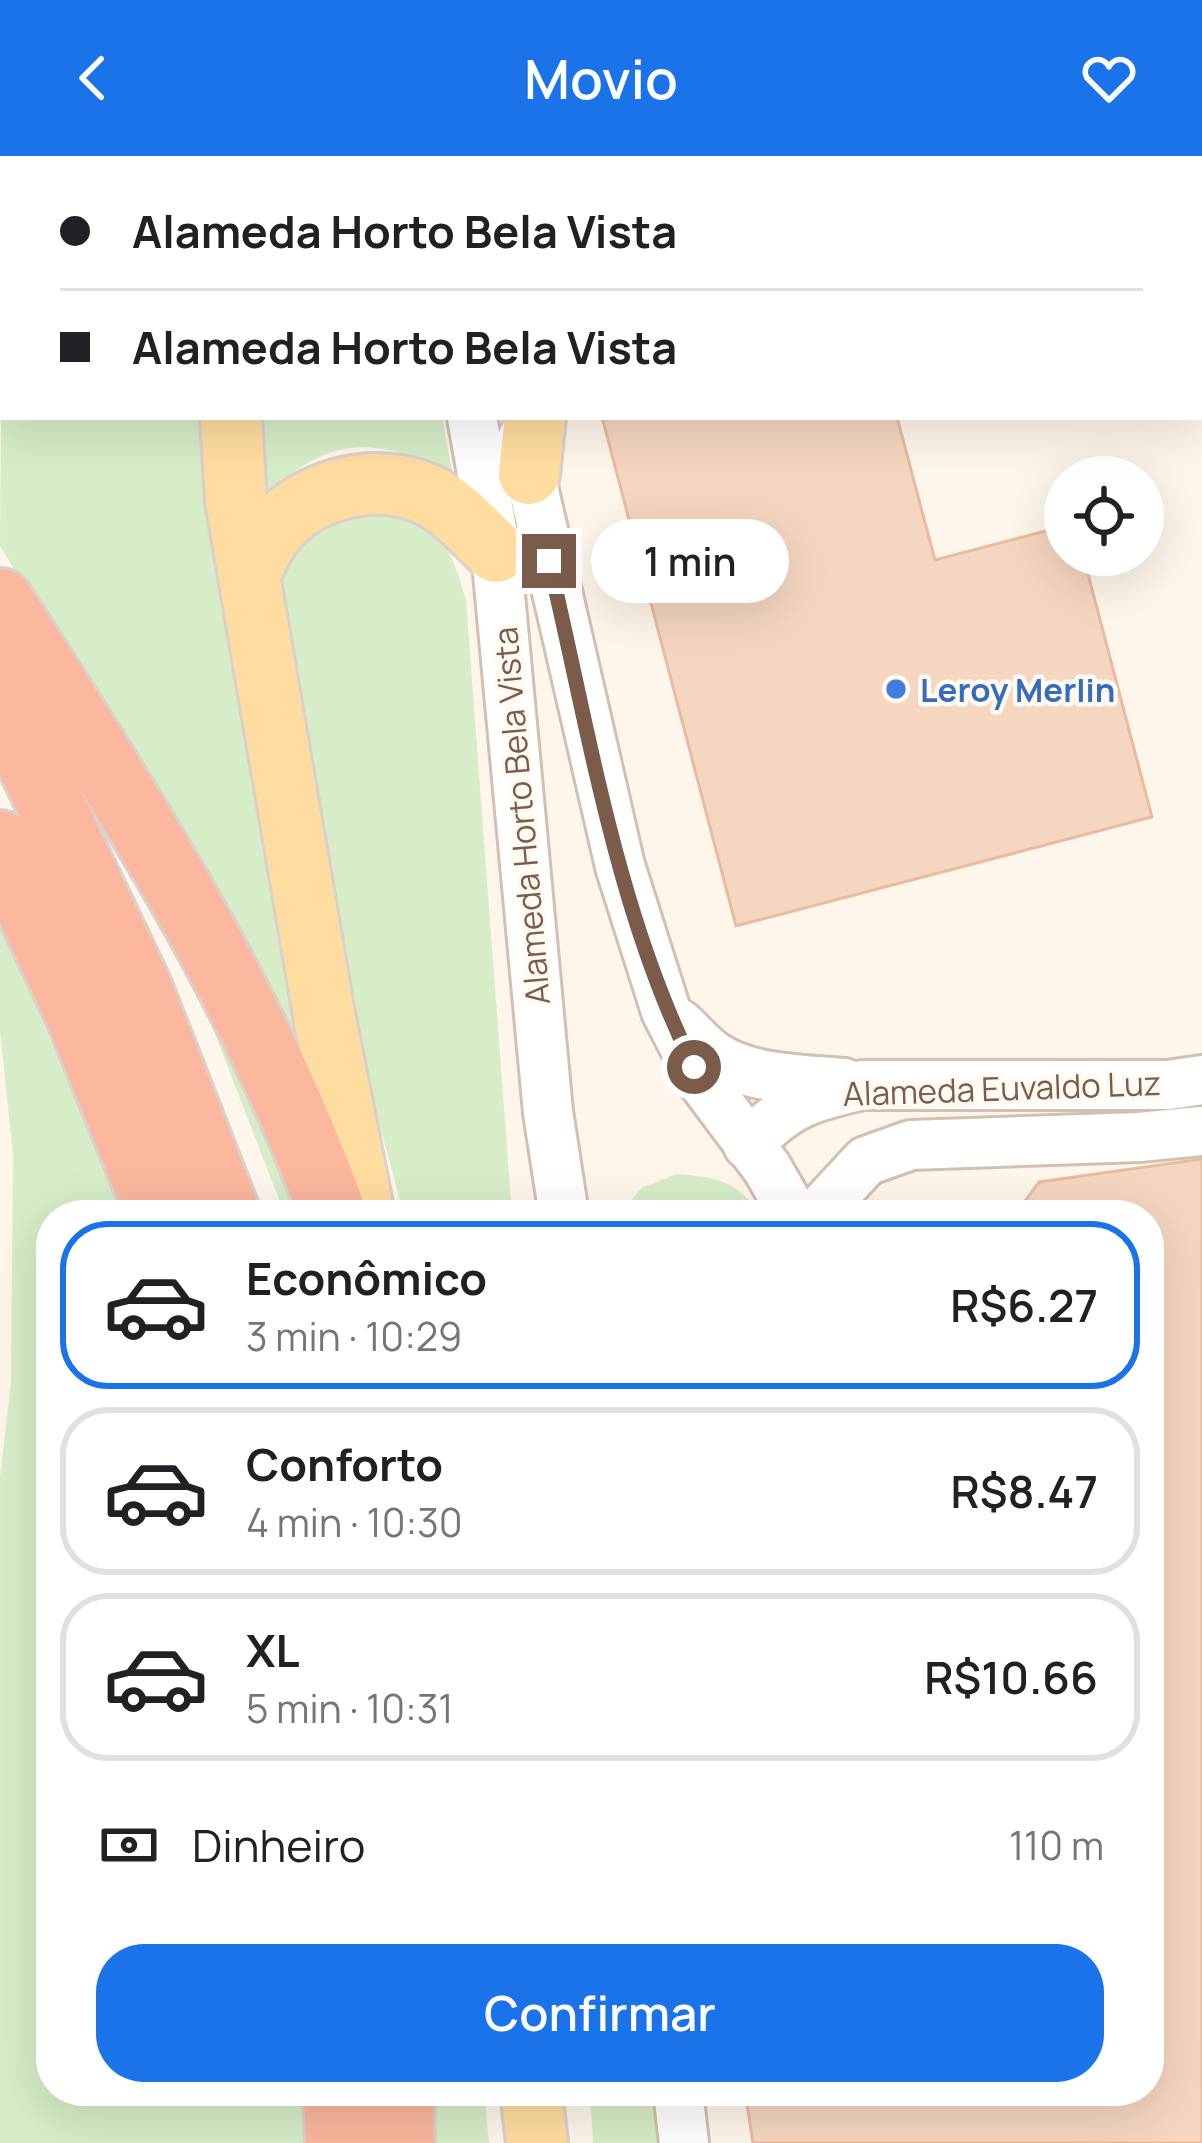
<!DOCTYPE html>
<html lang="pt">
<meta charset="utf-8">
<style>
:root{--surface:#fff;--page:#f6f6f6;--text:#202124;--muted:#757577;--line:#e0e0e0;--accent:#1a73e8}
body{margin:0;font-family:Manrope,sans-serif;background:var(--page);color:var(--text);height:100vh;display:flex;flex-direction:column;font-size:45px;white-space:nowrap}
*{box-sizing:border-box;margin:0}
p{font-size:39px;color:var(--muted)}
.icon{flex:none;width:66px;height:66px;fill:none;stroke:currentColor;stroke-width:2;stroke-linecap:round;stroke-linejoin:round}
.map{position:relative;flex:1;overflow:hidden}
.panel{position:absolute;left:36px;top:1044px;width:1128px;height:906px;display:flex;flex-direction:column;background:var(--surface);border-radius:48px;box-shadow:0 12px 48px #0002}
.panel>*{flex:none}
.top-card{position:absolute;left:0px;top:0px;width:1203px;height:264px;box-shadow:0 12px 48px #0002;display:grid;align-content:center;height:264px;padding:0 60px;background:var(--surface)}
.fabs{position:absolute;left:1044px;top:300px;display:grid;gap:24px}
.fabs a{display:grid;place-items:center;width:120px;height:120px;border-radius:50%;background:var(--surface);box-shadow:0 12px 48px #0002;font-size:60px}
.end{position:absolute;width:54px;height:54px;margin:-27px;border:15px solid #7b5c4b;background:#fff;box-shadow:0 0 0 6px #fff}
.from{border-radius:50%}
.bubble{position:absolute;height:84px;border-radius:42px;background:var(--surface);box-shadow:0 12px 48px #0002;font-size:39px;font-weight:600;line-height:84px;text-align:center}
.top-card b{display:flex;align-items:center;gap:42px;height:114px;font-size:45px}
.top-card b+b{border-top:3px solid var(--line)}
.top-card i{width:30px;height:30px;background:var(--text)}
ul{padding:21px 0 0;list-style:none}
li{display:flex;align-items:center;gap:36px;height:168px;margin:0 24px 18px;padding:0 36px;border:6px solid var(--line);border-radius:48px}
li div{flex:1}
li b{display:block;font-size:45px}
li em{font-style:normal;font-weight:600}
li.current{border-color:var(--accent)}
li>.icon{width:108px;height:108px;stroke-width:1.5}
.pay{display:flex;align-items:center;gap:30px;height:132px;padding:0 60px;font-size:45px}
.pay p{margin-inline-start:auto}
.button{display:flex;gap:24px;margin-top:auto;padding:24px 60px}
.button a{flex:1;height:138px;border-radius:48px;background:var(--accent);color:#fff;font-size:48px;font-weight:600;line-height:138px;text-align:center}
header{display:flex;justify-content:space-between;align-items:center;height:156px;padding:0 60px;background:var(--accent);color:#fff;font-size:54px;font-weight:600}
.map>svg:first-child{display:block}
.green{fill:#d6edc7}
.building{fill:#f5d6c0;stroke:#e9bc9f;stroke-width:3}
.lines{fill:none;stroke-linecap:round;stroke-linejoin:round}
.minor-casing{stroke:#d4c0b1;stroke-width:54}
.major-casing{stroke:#dad1cd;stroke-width:66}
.highway-casing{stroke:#dad1cd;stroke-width:72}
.minor{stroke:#fff;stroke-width:48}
.major{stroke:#ffdca0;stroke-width:60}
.highway{stroke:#fbb79e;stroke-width:66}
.route{stroke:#7b5c4b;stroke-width:15}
.shop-dot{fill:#3f7fe0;stroke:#fffaf2;stroke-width:4.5}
.labels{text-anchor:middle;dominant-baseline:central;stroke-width:9;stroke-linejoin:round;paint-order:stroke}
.shop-label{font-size:33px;font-weight:bold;fill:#366cbe;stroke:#fffaf2;text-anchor:start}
.street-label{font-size:33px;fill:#7b5c4b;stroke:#fffaf2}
</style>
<header><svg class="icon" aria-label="back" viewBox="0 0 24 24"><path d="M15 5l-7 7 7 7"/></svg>Movio<svg class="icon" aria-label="heart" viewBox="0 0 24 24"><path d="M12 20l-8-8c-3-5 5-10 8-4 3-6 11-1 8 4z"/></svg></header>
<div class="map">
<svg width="1202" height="1987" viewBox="0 0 1202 1987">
<rect width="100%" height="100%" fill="#fef6ea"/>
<path class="green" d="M3,43V261H208L302,879L289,884L93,541L0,390Z
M253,261H442L452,315C365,280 331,279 260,344Z
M362,355C434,360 447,377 466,444L512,1059H404L341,827L280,433C292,387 320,371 362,355Z
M142,721L216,851L300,1059H285L207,857Z
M0,764L123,1059H51V1935H304L308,1987H0V1321L11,1227L13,999L0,875Z
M677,1018C720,1021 735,1026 763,1059H617L643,1031Z
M434,1935H484L489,1987H436Z
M590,1935H652L657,1987H593Z"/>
<path class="building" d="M602,261H897L935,404L1065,370V399H1083L1152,661L736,770Z
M1202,1003V1987H753L745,1935H1149V1059H1015L1039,1026Z"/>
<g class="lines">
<g class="minor-casing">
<path id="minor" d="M426,0L427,3
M472,0L473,3
M472,261L496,396L548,956L564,1059
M522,283L620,710L666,855L702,925L767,1012L794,1059
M678,867C690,877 701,891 714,900C750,924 802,923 844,927
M748,989C786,948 809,941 863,929H1168L1202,924
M816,1059L866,1005L911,989L1139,981L1202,975
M678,1935L684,1987"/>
</g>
<g class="major-casing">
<path id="major" d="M16,3L22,0
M330,3L332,0
M598,3L600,0
M231,261L236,344L325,864L364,1059
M529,318L535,261
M249,419C256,406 262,390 271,378C305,333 373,316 424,337C451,348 475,376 496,396
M531,1935L537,1987"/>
</g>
<g class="highway-casing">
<path id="highway" d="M0,446C127,643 253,837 333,1059
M0,542L139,834L227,1059
M0,688L78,856L160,1059
M337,1935L339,1987
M400,1935L401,1987"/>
</g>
<use href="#minor" class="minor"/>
<use href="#major" class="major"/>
<use href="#highway" class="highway"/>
</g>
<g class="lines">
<path class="route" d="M549,405C589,574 616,755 694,911"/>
</g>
<circle class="shop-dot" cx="896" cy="533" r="12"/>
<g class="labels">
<g class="shop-label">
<text x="920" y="533">Leroy Merlin</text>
</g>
<g class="street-label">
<text transform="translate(521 660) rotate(-95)">Alameda Horto Bela Vista</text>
<text transform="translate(1002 932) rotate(-2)">Alameda Euvaldo Luz</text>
</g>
</g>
</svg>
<div class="fabs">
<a><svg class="icon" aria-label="locate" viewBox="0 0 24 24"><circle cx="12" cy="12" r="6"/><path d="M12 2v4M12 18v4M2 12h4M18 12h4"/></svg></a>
</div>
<i class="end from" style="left:694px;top:911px"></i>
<i class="end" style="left:549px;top:405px"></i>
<div class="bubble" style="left:591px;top:363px;width:198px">1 min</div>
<div class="top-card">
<b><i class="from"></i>Alameda Horto Bela Vista</b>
<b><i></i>Alameda Horto Bela Vista</b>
</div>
<section class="panel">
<ul>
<li class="current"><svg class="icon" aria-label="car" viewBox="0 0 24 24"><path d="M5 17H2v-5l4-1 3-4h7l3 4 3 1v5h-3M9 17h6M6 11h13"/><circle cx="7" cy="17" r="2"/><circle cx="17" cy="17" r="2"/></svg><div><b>Econômico</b><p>3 min · 10:29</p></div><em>R$6.27</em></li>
<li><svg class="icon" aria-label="car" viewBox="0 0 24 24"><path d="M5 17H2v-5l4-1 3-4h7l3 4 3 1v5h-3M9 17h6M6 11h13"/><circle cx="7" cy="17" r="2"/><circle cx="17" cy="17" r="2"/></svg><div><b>Conforto</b><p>4 min · 10:30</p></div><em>R$8.47</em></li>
<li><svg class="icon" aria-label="car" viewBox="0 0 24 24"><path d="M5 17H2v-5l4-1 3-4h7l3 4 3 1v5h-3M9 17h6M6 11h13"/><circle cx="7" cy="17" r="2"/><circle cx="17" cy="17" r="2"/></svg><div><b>XL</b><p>5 min · 10:31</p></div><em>R$10.66</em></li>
</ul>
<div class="pay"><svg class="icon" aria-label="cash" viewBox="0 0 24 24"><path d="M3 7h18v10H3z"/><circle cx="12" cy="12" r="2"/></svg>Dinheiro<p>110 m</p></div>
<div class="button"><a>Confirmar</a></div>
</section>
</div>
